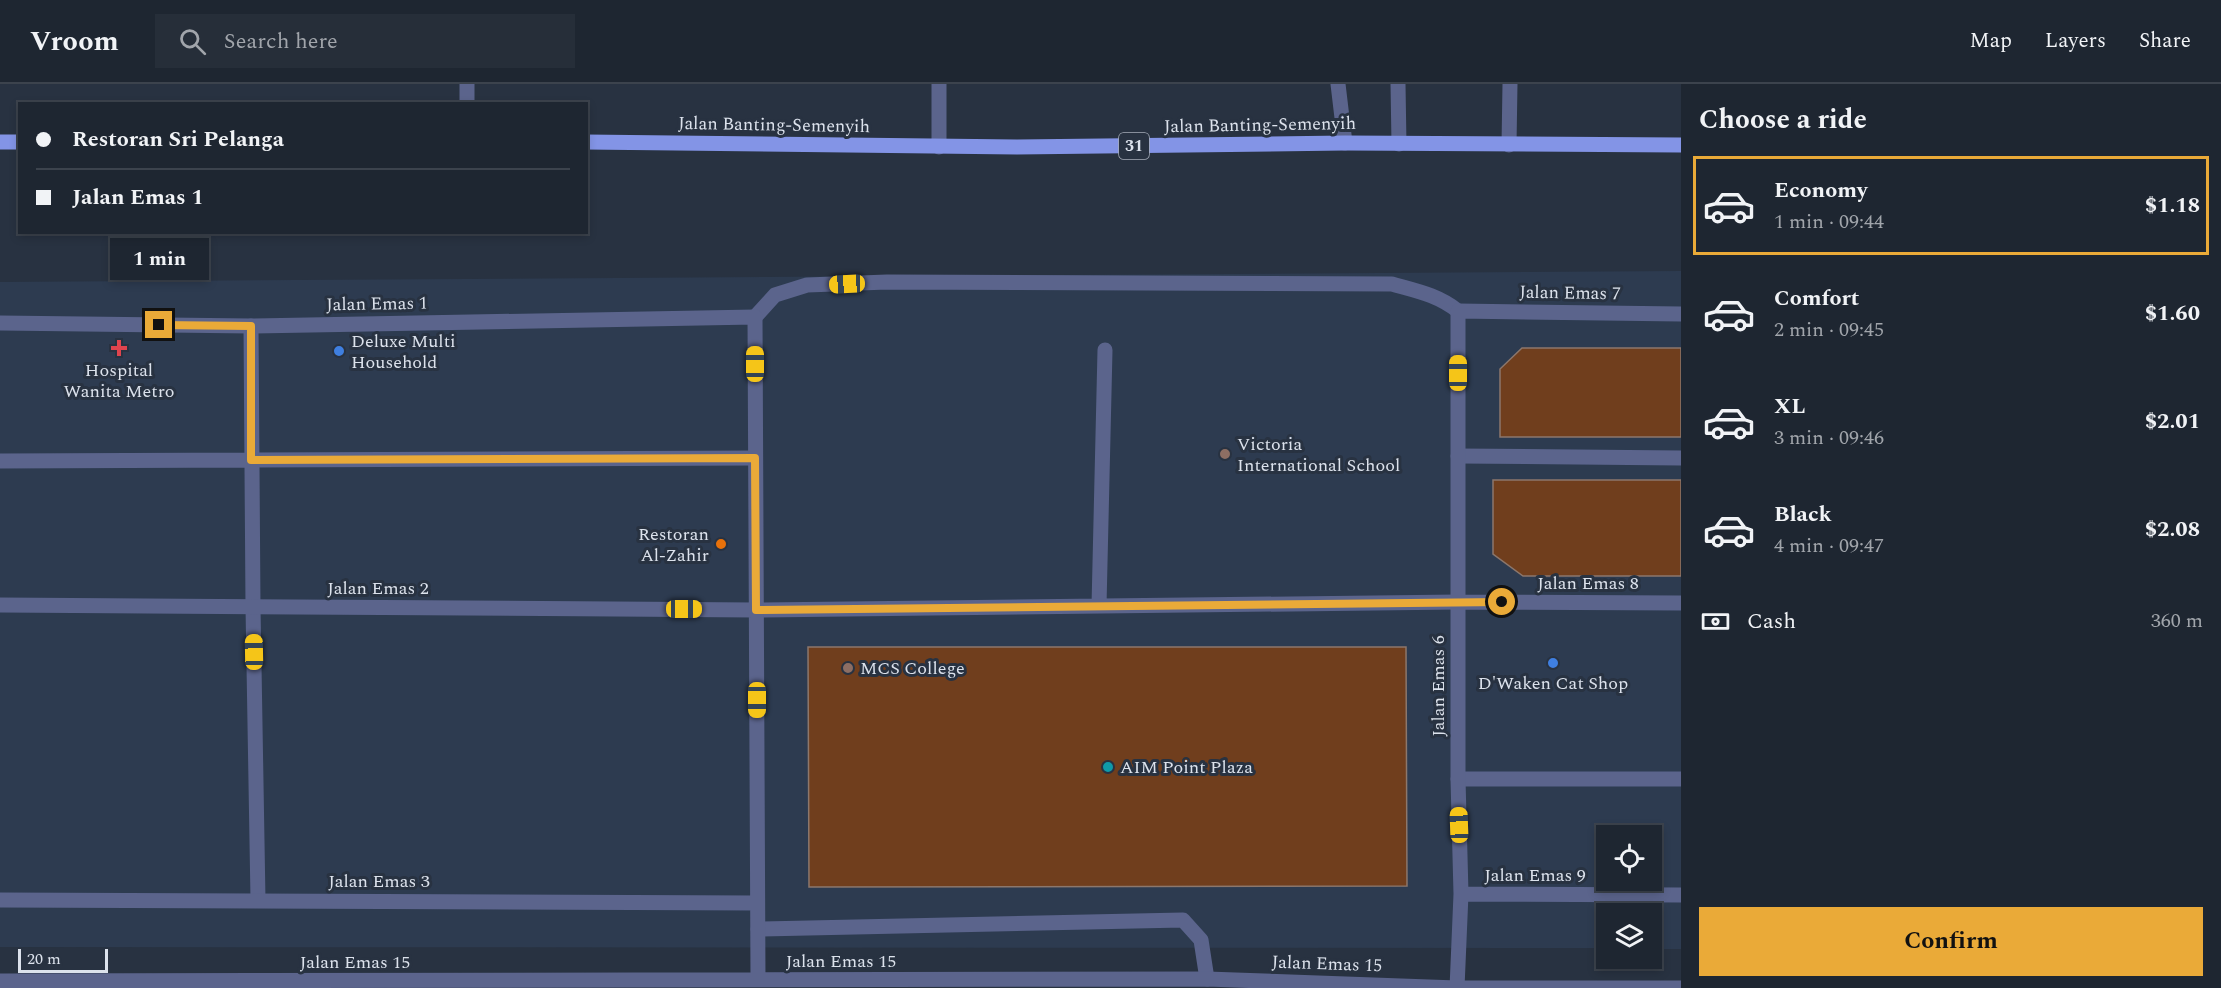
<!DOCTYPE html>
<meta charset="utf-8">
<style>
:root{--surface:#1e2631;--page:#262e39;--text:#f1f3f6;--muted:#a1a5ab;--line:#3c434d;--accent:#eaaa38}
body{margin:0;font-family:Spectral,serif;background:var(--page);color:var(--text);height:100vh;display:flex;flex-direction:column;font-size:22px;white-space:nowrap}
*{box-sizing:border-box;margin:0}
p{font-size:20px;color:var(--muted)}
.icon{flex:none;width:33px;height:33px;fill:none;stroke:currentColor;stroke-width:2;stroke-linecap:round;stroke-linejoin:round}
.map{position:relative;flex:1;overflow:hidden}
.drawer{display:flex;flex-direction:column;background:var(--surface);width:540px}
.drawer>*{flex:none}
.top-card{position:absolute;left:18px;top:18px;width:570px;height:132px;border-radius:0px;box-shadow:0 3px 9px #0003,0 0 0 2px var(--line);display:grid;align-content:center;height:132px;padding:0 18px;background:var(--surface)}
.fabs{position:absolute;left:1596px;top:741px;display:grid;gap:12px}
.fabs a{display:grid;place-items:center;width:66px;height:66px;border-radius:0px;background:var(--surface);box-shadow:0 3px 9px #0003,0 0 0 2px var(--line);font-size:30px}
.scale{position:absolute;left:18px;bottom:15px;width:90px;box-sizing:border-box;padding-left:6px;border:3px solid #dce2ec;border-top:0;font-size:16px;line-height:21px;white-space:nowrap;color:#dce2ec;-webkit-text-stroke:4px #283241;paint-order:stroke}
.end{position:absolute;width:27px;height:27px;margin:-14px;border:8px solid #eaaa38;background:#111;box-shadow:0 0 0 3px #111}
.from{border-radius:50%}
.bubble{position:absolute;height:42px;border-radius:0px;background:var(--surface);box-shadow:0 3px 9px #0003,0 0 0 2px var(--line);font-size:20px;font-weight:700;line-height:42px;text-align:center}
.car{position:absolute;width:18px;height:36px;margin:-18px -9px;border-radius:8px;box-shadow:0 0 4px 2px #0007;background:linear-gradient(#f5c518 24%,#345 0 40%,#f5c518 0 76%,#345 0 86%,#f5c518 0)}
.top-card b{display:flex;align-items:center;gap:21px;height:57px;font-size:22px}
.top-card b+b{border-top:2px solid var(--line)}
.top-card i{width:15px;height:15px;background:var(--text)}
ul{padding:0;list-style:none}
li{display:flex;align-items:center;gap:18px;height:99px;margin:0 12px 9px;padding:0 6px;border:3px solid transparent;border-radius:0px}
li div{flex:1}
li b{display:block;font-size:22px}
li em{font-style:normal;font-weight:700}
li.selected{border-color:var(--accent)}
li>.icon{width:54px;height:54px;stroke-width:1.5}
h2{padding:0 18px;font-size:27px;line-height:72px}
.pay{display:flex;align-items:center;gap:15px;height:66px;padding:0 18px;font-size:22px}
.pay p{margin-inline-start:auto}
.button{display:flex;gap:12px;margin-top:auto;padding:12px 18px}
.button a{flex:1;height:69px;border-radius:0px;background:var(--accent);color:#111;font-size:24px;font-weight:700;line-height:69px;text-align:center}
header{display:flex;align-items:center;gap:36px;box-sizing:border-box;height:84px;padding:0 30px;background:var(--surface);border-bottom:2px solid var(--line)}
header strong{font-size:28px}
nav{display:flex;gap:33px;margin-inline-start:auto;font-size:21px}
.search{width:420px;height:54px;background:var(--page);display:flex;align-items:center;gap:15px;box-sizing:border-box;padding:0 21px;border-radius:0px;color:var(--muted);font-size:22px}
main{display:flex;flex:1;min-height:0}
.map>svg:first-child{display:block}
.built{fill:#2d3b50;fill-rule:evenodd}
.building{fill:#703e1d;stroke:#8c776c;stroke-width:1.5}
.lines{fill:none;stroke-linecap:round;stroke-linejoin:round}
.lane{stroke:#5b648c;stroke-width:15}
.street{stroke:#5b648c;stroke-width:15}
.primary{stroke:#8394e6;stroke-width:15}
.route{stroke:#eaaa38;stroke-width:8}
.health-dot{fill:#e0444e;stroke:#283241;stroke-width:2}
.shop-dot{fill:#3f7fe0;stroke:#283241;stroke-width:2}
.education-dot{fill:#8d6e63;stroke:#283241;stroke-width:2}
.food-dot{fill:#e8710a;stroke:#283241;stroke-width:2}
.culture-dot{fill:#0f9aa8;stroke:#283241;stroke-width:2}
.labels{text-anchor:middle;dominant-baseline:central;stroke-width:6;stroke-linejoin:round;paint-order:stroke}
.shield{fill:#283241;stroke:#a6adb9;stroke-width:1.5}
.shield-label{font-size:16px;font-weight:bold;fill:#dce2ec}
.street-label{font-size:18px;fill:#dce2ec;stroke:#283241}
.poi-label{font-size:18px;fill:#dce2ec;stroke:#283241;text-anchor:start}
</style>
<header>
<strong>Vroom</strong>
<div class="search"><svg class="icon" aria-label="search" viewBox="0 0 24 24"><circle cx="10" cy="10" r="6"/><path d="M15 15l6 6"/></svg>Search here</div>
<nav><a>Map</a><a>Layers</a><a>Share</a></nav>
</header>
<main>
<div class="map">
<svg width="1681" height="904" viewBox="0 0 1681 904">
<rect width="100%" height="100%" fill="#283241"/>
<path class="built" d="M1681,187V865H1652V830H1606V864L0,863V198ZM1606,752H1652V796H1606Z"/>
<path class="building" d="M1522,264H1681V353H1500V285Z
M1493,396H1681V492H1523L1493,470Z
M808,563H1406L1407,802L809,803Z"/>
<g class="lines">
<path class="lane" d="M1338,0L1345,59
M755,233L775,211L807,201L887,198L1392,200C1417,207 1438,211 1458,227
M251,242L253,523L258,816
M1458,372L1681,374
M0,377L755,374
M1099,522L1105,266
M756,526L1458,518
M1458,695H1681
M758,845L1183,836L1201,856L1207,895"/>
<path class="street" d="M939,0V63
M1398,0L1399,60
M467,20V0
M1509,61L1510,0
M0,239L251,242L755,233L758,896
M1458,518L1681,519
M0,521L756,526
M1461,810L1681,811
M0,816L757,819
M0,897L1207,895L1457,904H1681
M1457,904L1461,810L1458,695V227L1681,230"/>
<path class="primary" d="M0,58H20
M586,58L1017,63L1345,59L1681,61"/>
</g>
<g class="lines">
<path class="route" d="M159,241L251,242V376L755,374L756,526L1502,518"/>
</g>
<path class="health-dot" d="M116 255h6v6h6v6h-6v6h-6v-6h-6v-6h6z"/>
<g class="shop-dot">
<circle cx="339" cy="267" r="6"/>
<circle cx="1553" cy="579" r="6"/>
</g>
<g class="education-dot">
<circle cx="1225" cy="370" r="6"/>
<circle cx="848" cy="584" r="6"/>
</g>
<circle class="food-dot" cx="721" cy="460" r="6"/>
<circle class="culture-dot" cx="1108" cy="683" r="6"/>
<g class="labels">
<rect class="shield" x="1119" y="49" width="30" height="26" rx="4.5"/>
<g class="shield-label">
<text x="1134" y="62">31</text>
</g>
<g class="street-label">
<text transform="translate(774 41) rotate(1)">Jalan Banting-Semenyih</text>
<text transform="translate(1260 41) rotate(-1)">Jalan Banting-Semenyih</text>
<text transform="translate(1570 209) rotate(1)">Jalan Emas 7</text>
<text transform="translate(377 220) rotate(-1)">Jalan Emas 1</text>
<text x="1588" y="499">Jalan Emas 8</text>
<text x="378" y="504">Jalan Emas 2</text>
<text transform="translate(1438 602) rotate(-90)">Jalan Emas 6</text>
<text x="1535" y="791">Jalan Emas 9</text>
<text x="379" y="797">Jalan Emas 3</text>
<text x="841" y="877">Jalan Emas 15</text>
<text x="355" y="878">Jalan Emas 15</text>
<text transform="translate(1327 880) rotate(2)">Jalan Emas 15</text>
</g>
<g class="poi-label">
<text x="351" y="257">Deluxe Multi<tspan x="351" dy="21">Household</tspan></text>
<text x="119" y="286" text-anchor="middle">Hospital<tspan x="119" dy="21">Wanita Metro</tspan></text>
<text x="1237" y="360">Victoria<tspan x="1237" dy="21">International School</tspan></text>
<text x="709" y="450" text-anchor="end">Restoran<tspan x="709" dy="21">Al-Zahir</tspan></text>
<text x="860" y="584">MCS College</text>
<text x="1553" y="599" text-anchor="middle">D'Waken Cat Shop</text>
<text x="1120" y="683">AIM Point Plaza</text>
</g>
</g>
</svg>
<div class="fabs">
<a><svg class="icon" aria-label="locate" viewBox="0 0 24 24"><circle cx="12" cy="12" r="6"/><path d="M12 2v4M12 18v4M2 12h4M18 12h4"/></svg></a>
<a><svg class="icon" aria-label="layers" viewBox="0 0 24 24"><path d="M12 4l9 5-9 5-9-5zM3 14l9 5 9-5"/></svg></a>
</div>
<div class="scale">20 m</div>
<i class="end from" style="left:1502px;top:518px"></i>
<i class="end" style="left:159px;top:241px"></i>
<div class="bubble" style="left:110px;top:154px;width:99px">1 min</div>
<i class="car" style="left:847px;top:200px;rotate:267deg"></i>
<i class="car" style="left:755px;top:280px;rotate:0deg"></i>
<i class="car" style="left:1458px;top:289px;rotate:0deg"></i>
<i class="car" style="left:684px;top:525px;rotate:90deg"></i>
<i class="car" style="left:254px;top:568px;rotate:359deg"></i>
<i class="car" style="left:757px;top:616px;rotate:180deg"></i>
<i class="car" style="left:1459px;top:741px;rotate:358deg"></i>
<div class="top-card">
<b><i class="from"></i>Restoran Sri Pelanga</b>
<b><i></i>Jalan Emas 1</b>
</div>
</div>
<section class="drawer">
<h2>Choose a ride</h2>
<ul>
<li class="selected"><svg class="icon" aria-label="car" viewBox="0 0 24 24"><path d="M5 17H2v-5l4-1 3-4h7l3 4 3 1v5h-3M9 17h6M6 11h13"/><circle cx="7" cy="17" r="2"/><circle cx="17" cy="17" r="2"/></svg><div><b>Economy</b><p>1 min · 09:44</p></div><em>$1.18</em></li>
<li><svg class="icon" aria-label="car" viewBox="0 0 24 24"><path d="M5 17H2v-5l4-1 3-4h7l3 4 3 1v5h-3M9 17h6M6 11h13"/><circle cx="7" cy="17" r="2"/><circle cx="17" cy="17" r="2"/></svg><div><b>Comfort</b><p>2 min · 09:45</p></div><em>$1.60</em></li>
<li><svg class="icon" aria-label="car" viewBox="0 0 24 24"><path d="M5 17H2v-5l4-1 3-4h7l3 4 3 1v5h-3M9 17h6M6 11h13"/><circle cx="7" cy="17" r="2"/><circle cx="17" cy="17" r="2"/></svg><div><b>XL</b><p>3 min · 09:46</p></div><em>$2.01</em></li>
<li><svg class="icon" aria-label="car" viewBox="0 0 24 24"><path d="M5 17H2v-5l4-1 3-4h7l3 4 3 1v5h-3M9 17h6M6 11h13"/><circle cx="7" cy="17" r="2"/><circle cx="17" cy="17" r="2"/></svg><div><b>Black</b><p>4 min · 09:47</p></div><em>$2.08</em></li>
</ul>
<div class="pay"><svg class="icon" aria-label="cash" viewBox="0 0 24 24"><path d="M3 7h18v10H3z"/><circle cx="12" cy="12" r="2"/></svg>Cash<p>360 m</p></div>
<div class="button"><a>Confirm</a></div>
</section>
</main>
